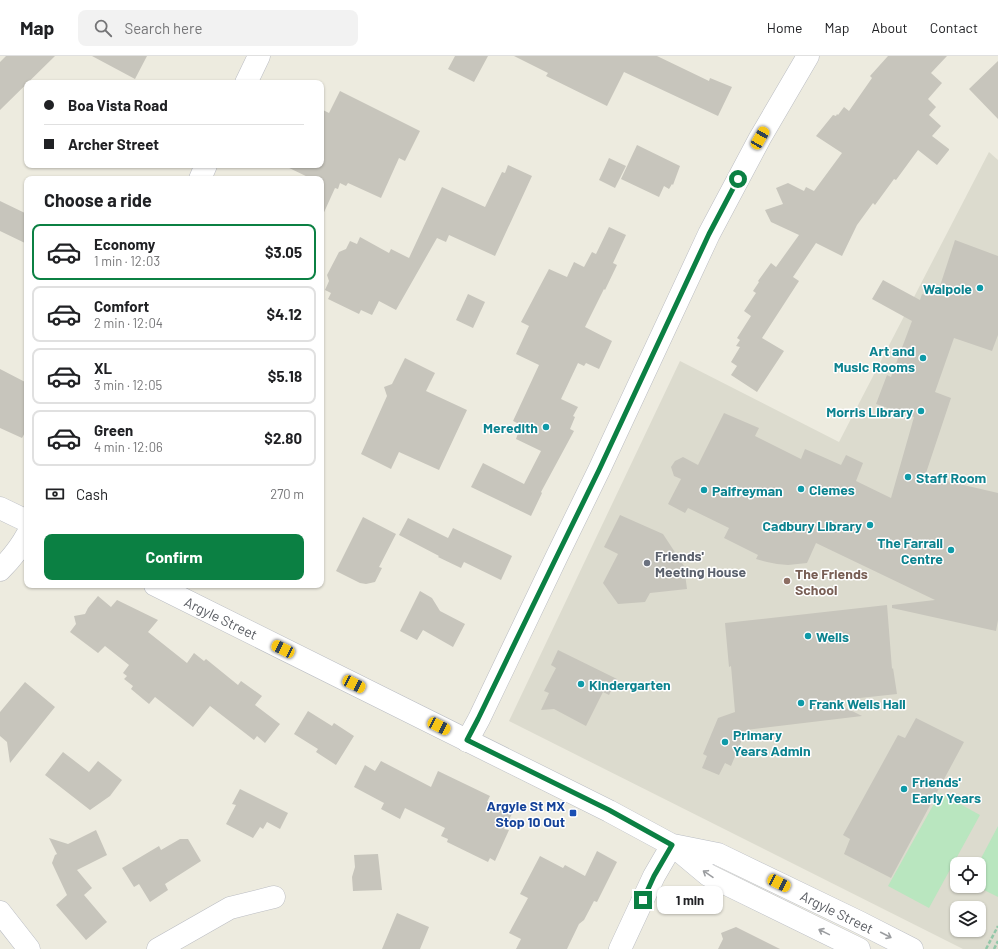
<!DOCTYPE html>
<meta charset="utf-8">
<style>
:root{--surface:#fff;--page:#f2f2f2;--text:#202124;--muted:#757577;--line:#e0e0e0;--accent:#0b8043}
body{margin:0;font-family:Barlow,sans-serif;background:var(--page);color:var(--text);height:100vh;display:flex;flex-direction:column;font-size:15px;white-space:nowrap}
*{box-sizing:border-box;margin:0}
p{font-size:13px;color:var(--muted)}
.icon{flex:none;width:22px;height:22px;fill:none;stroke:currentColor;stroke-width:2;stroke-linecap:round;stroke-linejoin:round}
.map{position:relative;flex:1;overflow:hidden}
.details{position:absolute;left:24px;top:120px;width:300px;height:412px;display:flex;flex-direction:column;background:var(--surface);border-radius:8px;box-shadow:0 1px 3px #0004}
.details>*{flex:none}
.banner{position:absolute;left:24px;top:24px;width:300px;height:88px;border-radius:8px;box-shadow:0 1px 3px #0004;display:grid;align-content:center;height:88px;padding:0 20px;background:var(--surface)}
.fabs{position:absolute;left:950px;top:801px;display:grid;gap:8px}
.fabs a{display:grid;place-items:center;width:36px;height:36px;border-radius:8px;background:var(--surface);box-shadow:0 1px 3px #0004;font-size:20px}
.end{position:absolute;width:18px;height:18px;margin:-9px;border:5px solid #0b8043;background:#fff;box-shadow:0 0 0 2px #fff}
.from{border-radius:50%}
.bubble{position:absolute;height:28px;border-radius:8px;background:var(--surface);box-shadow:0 1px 3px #0004;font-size:13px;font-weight:700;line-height:28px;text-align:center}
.car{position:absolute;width:12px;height:24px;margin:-12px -6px;border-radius:5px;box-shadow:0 0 3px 1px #0007;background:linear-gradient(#f5c518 24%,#345 0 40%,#f5c518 0 76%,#345 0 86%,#f5c518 0)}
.banner b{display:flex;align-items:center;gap:14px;height:38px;font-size:15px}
.banner b+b{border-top:1px solid var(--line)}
.banner i{width:10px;height:10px;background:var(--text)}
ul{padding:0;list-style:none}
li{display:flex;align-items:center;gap:12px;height:56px;margin:0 8px 6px;padding:0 12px;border:2px solid var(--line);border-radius:8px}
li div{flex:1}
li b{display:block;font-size:15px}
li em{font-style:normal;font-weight:700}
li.selected{border-color:var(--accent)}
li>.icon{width:36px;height:36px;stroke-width:1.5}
h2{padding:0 20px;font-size:18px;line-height:48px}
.pay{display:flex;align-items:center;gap:10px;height:44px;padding:0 20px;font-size:15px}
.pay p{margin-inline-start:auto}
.cta{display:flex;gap:8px;margin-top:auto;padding:8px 20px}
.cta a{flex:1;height:46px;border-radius:8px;background:var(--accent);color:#fff;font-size:16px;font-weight:700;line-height:46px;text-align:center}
header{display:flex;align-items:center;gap:24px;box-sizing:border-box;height:56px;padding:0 20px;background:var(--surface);border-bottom:1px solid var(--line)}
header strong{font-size:19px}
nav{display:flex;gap:22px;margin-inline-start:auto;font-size:14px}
.search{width:280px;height:36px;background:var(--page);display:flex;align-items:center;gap:10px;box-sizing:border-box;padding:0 14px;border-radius:8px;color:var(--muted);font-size:15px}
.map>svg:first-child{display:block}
.education{fill:#dcdbce;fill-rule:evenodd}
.green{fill:#b9e6bf}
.building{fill:#c7c5bc}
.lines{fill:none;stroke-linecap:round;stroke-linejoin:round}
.minor-casing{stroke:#babcc2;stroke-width:23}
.tertiary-casing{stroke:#babcc2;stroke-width:23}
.secondary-casing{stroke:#babdc4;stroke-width:23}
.path{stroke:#92c7a8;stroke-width:2.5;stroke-dasharray:4 2;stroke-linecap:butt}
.minor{stroke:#fff;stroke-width:22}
.tertiary{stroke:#fff;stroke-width:22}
.secondary{stroke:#fff;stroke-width:22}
.oneway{stroke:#9b9da0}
.route{stroke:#0b8043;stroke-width:5}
.culture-dot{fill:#0f9aa8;stroke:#fff;stroke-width:1.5}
.worship-dot{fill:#6b7280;stroke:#fff;stroke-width:1.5}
.education-dot{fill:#8d6e63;stroke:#fff;stroke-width:1.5}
.transit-dot{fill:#1a4fb4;stroke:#fff;stroke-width:1.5}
.labels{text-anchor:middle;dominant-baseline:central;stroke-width:3;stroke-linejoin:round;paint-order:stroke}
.culture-label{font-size:14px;font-weight:bold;fill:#0d838f;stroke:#fff;text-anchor:start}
.worship-label{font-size:14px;font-weight:bold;fill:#5b616d;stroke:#fff;text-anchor:start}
.education-label{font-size:14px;font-weight:bold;fill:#785e54;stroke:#fff;text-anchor:start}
.street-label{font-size:14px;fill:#585b61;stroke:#fff}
.transit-label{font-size:14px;font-weight:bold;fill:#164399;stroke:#fff;text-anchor:end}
</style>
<header>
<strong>Map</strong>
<div class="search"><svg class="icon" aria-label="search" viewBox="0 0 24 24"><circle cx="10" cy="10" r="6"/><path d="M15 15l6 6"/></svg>Search here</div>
<nav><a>Home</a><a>Map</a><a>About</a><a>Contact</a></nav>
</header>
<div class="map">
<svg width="998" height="893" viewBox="0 0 998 893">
<rect width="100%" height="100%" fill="#edebdf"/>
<path class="education" d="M989,96L998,104V893H963L509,665L680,305L839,386ZM957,808H979V830H957ZM957,852H979V874H957Z"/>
<path class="green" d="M940,737L980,759L929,852L888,830Z
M998,770V841L976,830H979L978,808Z"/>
<path class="building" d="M6,0H55L0,54V6Z
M92,0H147L135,23Z
M455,0H488L474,26L448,13Z
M514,0H657L709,25L710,22L732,31L718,60L624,16L607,50L546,20L548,17Z
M888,0H947L931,17L942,27L928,43L936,51L929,59L941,70L932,80L949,93V94L937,109L918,94L896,124L894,123L875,149L873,147L857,169L842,200L816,187L793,221L799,225L762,282L784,295L757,336L731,319L737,310L731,306L740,291L736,290L740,284L737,282L751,260L744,255L756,237L753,235L759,226L758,225L771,207L776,211L799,179L771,166L765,154L783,148L776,132L788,127L804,135L806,131L814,135L842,97L816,80L833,59L836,60L837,58L838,59L844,51L849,55L872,22L870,20Z
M998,5V63L969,33Z
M340,35L420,75L405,105L399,102L381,142L348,127L346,130L340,127L338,133L335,132L321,163V123H312L283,109H321V53L329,57Z
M637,89L680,110L673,129L672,128L669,133L664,130L659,141L621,123Z
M609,102L626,110L615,132L599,124Z
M508,109L532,120L495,200L449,179L446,186L437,182L396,254L379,245L372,259L361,254L359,258L328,243L331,237L325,234L329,225L327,219L339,196L346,193L350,185L357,188L360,181L389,197L391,193L409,202L442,131L485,151L502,116L505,117Z
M0,145L27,158V188L0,175Z
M609,171L626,179L613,207L617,209L605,234L604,233L585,271L612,285L599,313L586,307L584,310L578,307L561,343L578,351L573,360L575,361L570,373L574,375L541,436L542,437L531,460L471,431L483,407L524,428L541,395L516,383L521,369L513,365L539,309L516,298L529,270L521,266L549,213L567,221L574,206L584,211L592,196L596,198Z
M955,184L998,200V279L992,295L954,282L935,336L951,342L925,420L998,437V564L996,575L892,552V549L935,544L816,487L807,507L788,509L777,508L767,506L756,503L758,499L724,482L729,472L688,452L685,457L668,448L681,423L674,420L671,411L675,405L683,401L698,409L724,357L759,372L755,380L801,403L805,393L841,409L846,399L863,407L856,425L891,442L914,361L876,348L887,319L891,321L912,265L872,243L883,224L920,244L922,238L929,240L932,230L939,233Z
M468,238L485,246L473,272L456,264Z
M405,302L435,317L426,335L467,354L439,414L399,396L391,413L361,398L387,340L384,331L392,328Z
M0,313L27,327V373L22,382L0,372Z
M620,459L663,478L684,510L687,533L650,537L645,546L618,548L603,527L618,498L604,491Z
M363,461L396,478L379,511L382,512L375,526L366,528L360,527L336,515Z
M408,462L448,482L453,472L512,500L501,524L464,506L461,512L438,501L439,500L399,479Z
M420,535L432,542L440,555L465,568L453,591L423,574L417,584L400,575Z
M98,540L111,551L117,544L158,564L148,576L187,607L194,597L204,605L206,603L238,629L241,625L262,640L255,649L280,668L265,687L257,680L254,684L210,650L193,671L155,641L149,648L131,633L133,630L124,623L127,620L123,617L129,609L105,590L98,597L70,576L76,568L74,560L85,558L88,552Z
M887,549L892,613L893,612L897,638L832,645L862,660L746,674L731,710L725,707L719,719L702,712L707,700L703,698L718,662L735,656L731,610L729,611L725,567Z
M558,594L617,623L609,639L603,636L586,670L554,653L541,654L549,637L544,635L556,612L551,609Z
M25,626L55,651L10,707L7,686L0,680V656Z
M308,655L332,670L334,667L354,680L336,709L316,696L318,693L294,678Z
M916,662L964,686L891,822L844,798L850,783L843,779L898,679L905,682Z
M63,696L89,716L98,705L122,724L110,740L90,754L45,719Z
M381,705L431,731L438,715L490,740L487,746L512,758L504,773L509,774L495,805L490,802L488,806L447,786L448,783L441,780L445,772L405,752L400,763L381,753L384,747L354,731L365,709L375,715Z
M240,733L288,757L280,773L267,766L263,773L260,771L253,782L226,768L236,749L232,748Z
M96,774L107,799L77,814L92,832L84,839L107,866L86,884L56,849L67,839L52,807L55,799L57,798L49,782L68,788Z
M180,783H188L201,805L165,828L168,834L150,846L139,828L134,831L122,812L159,790L161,794Z
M597,795L617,806L597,846L594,845L584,864L579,868L567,893H516L521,883L509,877L528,842L520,838L540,800L563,812L565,809L585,820Z
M378,798L382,834L353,835L352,821L355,811L354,799Z
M397,857L429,871L420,893H382Z
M736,871L780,893H718L723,883L721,877Z"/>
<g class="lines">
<g class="minor-casing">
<path id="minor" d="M467,685L479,663L557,500L599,414L709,178L760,82L808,0
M158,893L230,852L274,841
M620,893L654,820L672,789"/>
</g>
<g class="tertiary-casing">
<path id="tertiary" d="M246,27L259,0
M200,123L206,109
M0,514C11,503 20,492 27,479"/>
</g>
<g class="secondary-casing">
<path id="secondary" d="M0,452L27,465
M155,529L609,755L672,789L708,819L859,893
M673,789L718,798L859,866L912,893
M0,856L29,893"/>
</g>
<path class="path" d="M986,893L998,870
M994,893L998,885"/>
<use href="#minor" class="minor"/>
<use href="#tertiary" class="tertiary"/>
<use href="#secondary" class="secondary"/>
</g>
<defs><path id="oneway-shaft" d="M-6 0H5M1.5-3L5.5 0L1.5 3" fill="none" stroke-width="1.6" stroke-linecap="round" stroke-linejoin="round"/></defs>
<g class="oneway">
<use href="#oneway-shaft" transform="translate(708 818) rotate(-146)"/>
<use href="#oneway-shaft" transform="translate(824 876) rotate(-154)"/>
<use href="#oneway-shaft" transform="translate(886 879) rotate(27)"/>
</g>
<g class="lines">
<path class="route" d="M643,844L654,820L672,789L609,754L467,684L478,663L557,500L599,414L709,178L738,123"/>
</g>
<g class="culture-dot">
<circle cx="980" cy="232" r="4"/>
<circle cx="923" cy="302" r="4"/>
<circle cx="921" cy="355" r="4"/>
<circle cx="546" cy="371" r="4"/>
<circle cx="908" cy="421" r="4"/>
<circle cx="801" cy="433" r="4"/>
<circle cx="704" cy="434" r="4"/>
<circle cx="870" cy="469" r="4"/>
<circle cx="951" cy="494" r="4"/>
<circle cx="808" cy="580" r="4"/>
<circle cx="581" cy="628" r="4"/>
<circle cx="801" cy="647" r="4"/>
<circle cx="725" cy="686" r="4"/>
<circle cx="904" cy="733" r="4"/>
</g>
<circle class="worship-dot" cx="647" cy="507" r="4"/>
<circle class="education-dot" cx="787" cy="525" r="4"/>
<rect class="transit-dot" x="569" y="753" width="8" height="8" rx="2"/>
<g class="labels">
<g class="culture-label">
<text x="972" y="232" text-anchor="end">Walpole</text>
<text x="915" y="294" text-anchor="end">Art and<tspan x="915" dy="16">Music Rooms</tspan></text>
<text x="913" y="355" text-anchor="end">Morris Library</text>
<text x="538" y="371" text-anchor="end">Meredith</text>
<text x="916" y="421">Staff Room</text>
<text x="809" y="433">Clemes</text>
<text x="712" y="434">Palfreyman</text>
<text x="862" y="469" text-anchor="end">Cadbury Library</text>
<text x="943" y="486" text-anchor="end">The Farrall<tspan x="943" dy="16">Centre</tspan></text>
<text x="816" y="580">Wells</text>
<text x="589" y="628">Kindergarten</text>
<text x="809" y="647">Frank Wells Hall</text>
<text x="733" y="678">Primary<tspan x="733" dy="16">Years Admin</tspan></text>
<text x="912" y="725">Friends'<tspan x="912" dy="16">Early Years</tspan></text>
</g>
<g class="worship-label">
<text x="655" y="499">Friends'<tspan x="655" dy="16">Meeting House</tspan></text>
</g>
<g class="education-label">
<text x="795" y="517">The Friends<tspan x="795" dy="16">School</tspan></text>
</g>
<g class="street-label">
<text transform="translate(221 562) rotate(26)">Argyle Street</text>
<text transform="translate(837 856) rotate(26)">Argyle Street</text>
</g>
<g class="transit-label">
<text x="565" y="749">Argyle St MX<tspan x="565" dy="16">Stop 10 Out</tspan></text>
</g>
</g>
</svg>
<div class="fabs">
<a><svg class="icon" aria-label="locate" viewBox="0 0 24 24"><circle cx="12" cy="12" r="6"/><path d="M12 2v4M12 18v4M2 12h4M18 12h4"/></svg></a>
<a><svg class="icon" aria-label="layers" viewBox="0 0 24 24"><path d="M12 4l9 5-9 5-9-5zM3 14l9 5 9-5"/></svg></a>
</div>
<i class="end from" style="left:738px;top:123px"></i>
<i class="end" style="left:643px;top:844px"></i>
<div class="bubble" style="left:657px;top:830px;width:66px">1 min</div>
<i class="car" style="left:760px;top:82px;rotate:30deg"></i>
<i class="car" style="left:283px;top:593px;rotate:296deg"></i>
<i class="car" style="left:354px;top:628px;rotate:116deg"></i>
<i class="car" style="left:439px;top:670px;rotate:117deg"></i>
<i class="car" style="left:779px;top:827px;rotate:116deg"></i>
<div class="banner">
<b><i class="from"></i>Boa Vista Road</b>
<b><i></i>Archer Street</b>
</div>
<section class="details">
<h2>Choose a ride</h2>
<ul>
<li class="selected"><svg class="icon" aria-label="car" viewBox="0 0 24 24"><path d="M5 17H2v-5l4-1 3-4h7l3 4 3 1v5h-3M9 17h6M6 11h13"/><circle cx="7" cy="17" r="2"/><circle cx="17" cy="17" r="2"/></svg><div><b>Economy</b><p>1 min · 12:03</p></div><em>$3.05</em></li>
<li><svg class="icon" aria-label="car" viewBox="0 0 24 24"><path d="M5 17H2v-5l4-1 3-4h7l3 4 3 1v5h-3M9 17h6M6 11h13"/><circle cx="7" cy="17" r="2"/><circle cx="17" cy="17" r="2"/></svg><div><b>Comfort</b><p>2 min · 12:04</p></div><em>$4.12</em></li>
<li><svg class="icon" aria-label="car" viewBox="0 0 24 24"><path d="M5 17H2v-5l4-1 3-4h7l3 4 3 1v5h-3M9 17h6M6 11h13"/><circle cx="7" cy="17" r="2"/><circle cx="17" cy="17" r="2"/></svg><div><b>XL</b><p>3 min · 12:05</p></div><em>$5.18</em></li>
<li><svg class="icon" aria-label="car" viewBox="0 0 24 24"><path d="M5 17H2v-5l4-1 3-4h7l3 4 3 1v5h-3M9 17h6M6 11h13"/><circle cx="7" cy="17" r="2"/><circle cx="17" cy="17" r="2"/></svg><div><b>Green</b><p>4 min · 12:06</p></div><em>$2.80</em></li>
</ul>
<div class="pay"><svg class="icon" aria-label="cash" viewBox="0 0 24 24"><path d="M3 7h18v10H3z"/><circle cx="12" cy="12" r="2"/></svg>Cash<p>270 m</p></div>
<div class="cta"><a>Confirm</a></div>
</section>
</div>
